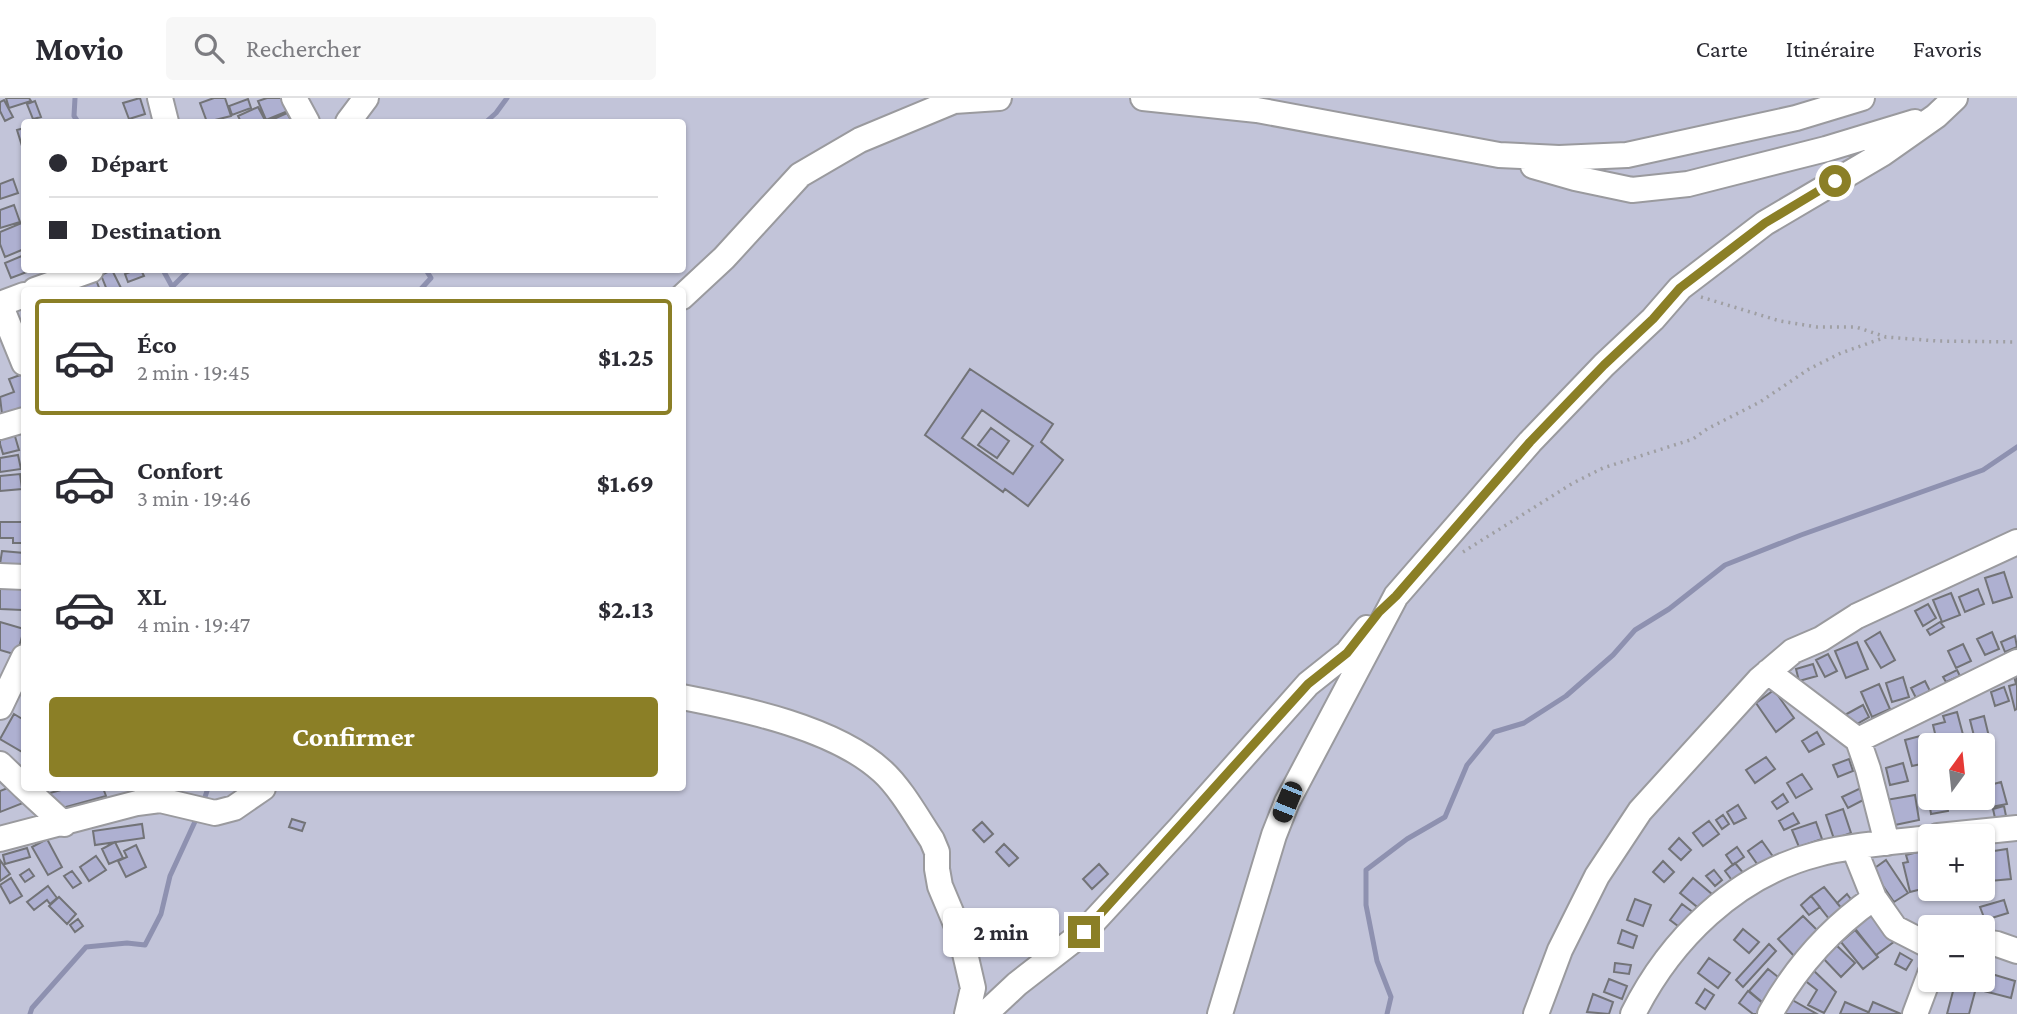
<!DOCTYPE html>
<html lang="fr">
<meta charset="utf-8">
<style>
:root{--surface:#fff;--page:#f7f7f7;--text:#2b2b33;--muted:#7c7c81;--line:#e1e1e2;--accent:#8b7f26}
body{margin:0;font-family:"Crimson Pro",serif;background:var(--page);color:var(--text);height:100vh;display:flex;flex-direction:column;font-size:26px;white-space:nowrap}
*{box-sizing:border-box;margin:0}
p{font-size:23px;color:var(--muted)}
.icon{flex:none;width:38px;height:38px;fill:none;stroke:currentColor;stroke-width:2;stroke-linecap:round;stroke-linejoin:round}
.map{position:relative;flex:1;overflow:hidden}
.side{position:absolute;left:21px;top:189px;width:665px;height:504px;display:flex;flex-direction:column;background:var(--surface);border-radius:7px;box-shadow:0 2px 5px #0004}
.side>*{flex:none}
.top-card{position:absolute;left:21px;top:21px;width:665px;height:154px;border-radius:7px;box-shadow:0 2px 5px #0004;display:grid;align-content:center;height:154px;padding:0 28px;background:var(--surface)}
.needle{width:46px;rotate:15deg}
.tools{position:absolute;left:1918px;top:635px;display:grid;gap:14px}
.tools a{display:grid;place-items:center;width:77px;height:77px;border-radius:7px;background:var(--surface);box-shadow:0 2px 5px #0004;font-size:35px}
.end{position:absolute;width:32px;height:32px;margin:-16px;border:9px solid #8b7f26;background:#fff;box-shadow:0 0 0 4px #fff}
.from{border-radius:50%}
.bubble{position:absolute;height:49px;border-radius:7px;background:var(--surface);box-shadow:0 2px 5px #0004;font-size:23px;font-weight:700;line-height:49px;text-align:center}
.car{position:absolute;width:21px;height:42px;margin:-21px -10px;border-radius:9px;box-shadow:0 0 5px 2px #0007;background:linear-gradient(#222 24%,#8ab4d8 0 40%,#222 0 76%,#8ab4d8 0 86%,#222 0)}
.top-card b{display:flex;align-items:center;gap:24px;height:66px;font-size:26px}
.top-card b+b{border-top:2px solid var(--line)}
.top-card i{width:18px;height:18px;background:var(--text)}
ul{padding:12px 0 0;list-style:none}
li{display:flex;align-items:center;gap:21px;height:116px;margin:0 14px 10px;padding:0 14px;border:4px solid transparent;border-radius:7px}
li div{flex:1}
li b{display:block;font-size:26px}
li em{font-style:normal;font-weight:700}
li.active{border-color:var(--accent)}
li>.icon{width:63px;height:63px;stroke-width:1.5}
.cta{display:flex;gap:14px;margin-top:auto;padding:14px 28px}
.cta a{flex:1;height:80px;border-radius:7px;background:var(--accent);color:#fff;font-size:28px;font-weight:700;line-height:80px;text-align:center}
header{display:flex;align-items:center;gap:42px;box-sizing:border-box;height:98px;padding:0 35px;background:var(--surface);border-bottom:2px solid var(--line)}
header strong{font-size:33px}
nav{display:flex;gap:38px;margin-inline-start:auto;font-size:24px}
.search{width:490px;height:63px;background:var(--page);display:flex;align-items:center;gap:18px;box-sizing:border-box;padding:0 24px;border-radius:7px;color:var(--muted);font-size:26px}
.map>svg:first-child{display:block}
.green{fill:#c2c4d9;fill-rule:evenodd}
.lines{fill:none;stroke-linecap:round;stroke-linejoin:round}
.stream{stroke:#8e91b0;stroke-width:5}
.building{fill:#aeb0d1;stroke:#727377;stroke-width:2;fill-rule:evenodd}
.minor-casing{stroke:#9a9a9e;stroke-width:28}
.path{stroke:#9f9fa3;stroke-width:3.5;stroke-dasharray:2 5;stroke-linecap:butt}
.minor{stroke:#fff;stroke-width:24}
.route{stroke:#8b7f26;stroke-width:9}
</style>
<header>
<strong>Movio</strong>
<div class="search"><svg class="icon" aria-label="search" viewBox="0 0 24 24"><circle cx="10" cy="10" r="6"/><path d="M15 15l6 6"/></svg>Rechercher</div>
<nav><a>Carte</a><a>Itinéraire</a><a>Favoris</a></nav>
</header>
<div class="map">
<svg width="2017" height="916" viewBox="0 0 2017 916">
<rect width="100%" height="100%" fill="#ebebf0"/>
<path class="green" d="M0,0H2017V916H0ZM24,24H682V172H24ZM24,192H682V690H24ZM1930,648H1983V700H1930ZM1930,738H1983V791H1930ZM1930,830H1983V882H1930Z"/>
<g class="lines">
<path class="stream" d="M75,0L74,18L78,24
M486,24L496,15L507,0
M163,172L174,192
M172,189L189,172
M420,192L431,180L426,172
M203,705L208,690
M30,916L32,910L86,849L127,845L145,847L161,816L170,778L198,717
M1387,916L1391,899L1377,863L1366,807V772L1407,741L1445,719L1467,667L1494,634L1524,625L1566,598L1613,557L1635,532L1669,511L1725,467L1801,437L1983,372L2017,349"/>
</g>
<path class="building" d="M6,0H29L31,3L9,10Z
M140,0L145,16L129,21L123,5Z
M214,0H225L231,18L207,24L200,5Z
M267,0H282L288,13L266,22L258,3Z
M248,1L251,10L232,17L229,8Z
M4,2L13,19L5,23L0,13V4Z
M35,3L41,19L33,21L27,6Z
M258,9L266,24H241L238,18Z
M287,15L292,24H267Z
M24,30V48H22L17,32Z
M13,81L18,95L0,101V86Z
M14,107L20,124L0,130V112Z
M24,124V151L5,159L0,146V134Z
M24,157V172H32L11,180L5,165Z
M112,172L122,192H107L101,177Z
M135,172H141L144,178L128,184L125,176Z
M96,182L100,192H58L74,184L77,191Z
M970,271L1053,326L1041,344L1063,362L1028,408L1005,391L1003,394L925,337ZM982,312L1033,348L1013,376L962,340Z
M23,276L24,309L2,316L0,299L14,294L9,281Z
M12,328L19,352L3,356L0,346V331Z
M991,330L1009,343L997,360L978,347Z
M18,357L21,371L0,374V360Z
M20,376L22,391L0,393V378Z
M0,424H22V445H13V440H0Z
M2,453L24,455V468L0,466Z
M2004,474L2012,499L1993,505L1985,480Z
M0,483L24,484L22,512L0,511Z
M1978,491L1984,506L1965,514L1959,499Z
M1951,495L1960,517L1942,524L1933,502Z
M1928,506L1936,520L1923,528L1915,513Z
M0,524L24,531L17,557L0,552Z
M1940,524L1944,529L1930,537L1927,532Z
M1880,534L1895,562L1881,570L1865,543Z
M1992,534L1999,551L1985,557L1977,541Z
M2015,538L2017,549L2005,554L2001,544Z
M1857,544L1868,571L1846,580L1835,553Z
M1963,546L1971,563L1956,570L1948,553Z
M1828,556L1837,573L1825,579L1816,562Z
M1813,566L1817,578L1799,583L1796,571Z
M1957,572L1960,578L1946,584L1943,579Z
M2017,573V611L2015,612L2009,588L2016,586L2013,574Z
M1903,579L1909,599L1892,604L1886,585Z
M1925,583L1931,595L1917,602L1911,590Z
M1879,586L1890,611L1872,619L1861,594Z
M2004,589L2009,603L1995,608L1991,594Z
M1774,592L1794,620L1776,634L1756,605Z
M1863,607L1869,619L1850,630L1843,618Z
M1957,614L1966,648H1938L1933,627L1945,624L1943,618Z
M14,616L24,622V655L0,641Z
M1984,618L1990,643L1976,646L1970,622Z
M1817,634L1824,646L1809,654L1802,643Z
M1924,637L1930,664L1912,668L1905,642Z
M1766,659L1775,671L1755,685L1746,672Z
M1849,661L1853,673L1838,679L1833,667Z
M1903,665L1908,683L1890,687L1886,670Z
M1802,676L1812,691L1796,700L1787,685Z
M2001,684L2007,706L1991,709L1986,688Z
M15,687L23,705L0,714V693Z
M1863,689L1869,699L1848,710L1842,699Z
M68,690H103L106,698L55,712L50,695Z
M1983,690L1986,706L1971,710L1968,700H1983Z
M1783,696L1788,704L1777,711L1772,704Z
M1930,696V700H1946L1948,713L1931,716L1928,697Z
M1915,697L1919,722L1890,728L1886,702Z
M1738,707L1746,720L1734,726L1727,714Z
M2004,708L2006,718L1995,720L1993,711Z
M1843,711L1851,735L1834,741L1826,717Z
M1793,715L1799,725L1784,732L1779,723Z
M1723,717L1729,726L1722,731L1716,722Z
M292,721L305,725L302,733L289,729Z
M1709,723L1719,736L1703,748L1693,735Z
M982,724L993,736L984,744L973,732Z
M1816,724L1822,741L1799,749L1792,732Z
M142,726L144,740L95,747L93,733Z
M1679,740L1691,752L1681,762L1669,751Z
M47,741L62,769L48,777L32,749Z
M1762,743L1774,760L1760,770L1748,753Z
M115,744L123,760L109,766L102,751Z
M1004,746L1018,760L1009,768L996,754Z
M136,747L146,769L126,779L118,763L127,759L124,753Z
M1737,749L1744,759L1733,767L1726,757Z
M27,750L30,759L5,766L3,757Z
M2007,751L2011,781L1990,783L1987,754Z
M1922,753L1924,761L1930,759V789L1910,794L1903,765L1908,764L1906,757Z
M96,758L106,772L89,783L80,769Z
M0,762L10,776L0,783Z
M1886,762L1908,795L1894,804L1872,772Z
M1663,763L1674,774L1664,784L1653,774Z
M1735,765L1745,777L1734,785L1725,773Z
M1099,766L1108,776L1092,791L1083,781Z
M29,771L34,778L25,784L20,777Z
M1714,772L1722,782L1715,788L1706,778Z
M72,773L81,785L73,790L64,778Z
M11,780L22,798L10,805L0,787Z
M1693,780L1713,797L1701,812L1680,795Z
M48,788L57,800L50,806L47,802L34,812L27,804Z
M1824,789L1843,812L1830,822L1811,798Z
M1847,796L1853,804L1843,812L1837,805Z
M1811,798L1820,809L1809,817L1801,807Z
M59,799L76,816L67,826L49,808Z
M1635,801L1651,807L1643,828L1627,822Z
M2004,802L2008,815L1985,822L1980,809Z
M1682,806L1694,815L1682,831L1670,822Z
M1869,809L1895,843L1876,857L1850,824Z
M1803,818L1819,834L1794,858L1778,841Z
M78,821L83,828L75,834L70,827Z
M1743,831L1759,844L1749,855L1734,842Z
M1622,832L1637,838L1633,850L1618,845Z
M1855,832L1878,859L1863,871L1841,844Z
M1834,845L1855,865L1841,879L1821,858Z
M1769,846L1776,853L1743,889L1736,882Z
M1900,855L1912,862L1906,872L1895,866Z
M1709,860L1730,875L1718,890L1698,875Z
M1615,865L1631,867L1629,876L1614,874Z
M1768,871L1787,886L1768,909L1749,893Z
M1812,871L1836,894L1824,915L1808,907L1817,892L1803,881Z
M1983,874H1985L1980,892L1976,890L1969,916H1947L1956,882H1983Z
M1985,874L2015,883L2011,900L1980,892Z
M1609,881L1627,888L1622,901L1604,894Z
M1705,891L1714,897L1705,911L1696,905Z
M1748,893L1765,907L1758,916H1753L1739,905Z
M1593,896L1613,904L1609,916L1587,914Z
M1787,899L1817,916H1777Z
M1845,904L1868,914V916H1840Z
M1873,904L1901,916H1868Z"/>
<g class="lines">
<g class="minor-casing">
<path id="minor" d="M160,0L166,24
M294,0L307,24
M1143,0L1257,12L1499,57L1559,60L1627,57L1796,20L1862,0
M348,24L366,0
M1533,68L1575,80L1632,92L1688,86L1826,51L1915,24
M35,192L91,172
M24,197L0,206L24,265
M682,199L724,160L800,77L860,42L954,3L999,0
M0,329L24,322
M0,478L24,479
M1768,574L1858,642
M682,599C744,611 835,630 882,673C901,690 918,721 932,742L937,754V771L940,788L961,838L973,890L967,916
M0,609L24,559
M0,666L24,689
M25,690L64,726
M1938,738L2017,730
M0,741L137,705L160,702L215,715L234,710L263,690
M1887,745L1868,671L1858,642L2017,564
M1854,750L1874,800L1895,830L1930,848
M1983,844L1997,846L2017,853
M985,916L1017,886L1084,834L1180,730L1308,586L1347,555L1367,530
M1220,916L1274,737L1287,704L1396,498L1530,344L1604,267L1653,221L1680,190L1765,125L1882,56L1936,18L1955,0
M1536,916L1560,852L1597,778L1640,713L1759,582L1793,553L1821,541L1857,518L2017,444
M1633,916C1670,842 1735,777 1818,756C1852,747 1895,744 1930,740
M1770,916C1796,869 1831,830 1874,800
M1915,916L1930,876"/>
</g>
<path class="path" d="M1701,199L1780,223L1817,229H1856L1886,239L1937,243L2017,244
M1463,454L1573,385L1603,370L1693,341L1707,331L1760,304L1809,271L1841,255L1886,239"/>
<use href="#minor" class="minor"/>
</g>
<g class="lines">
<path class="route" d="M1084,834L1308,586L1347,555L1379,514L1396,498L1530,344L1604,267L1653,221L1680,190L1765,125L1835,83"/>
</g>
</svg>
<div class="tools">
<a><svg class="needle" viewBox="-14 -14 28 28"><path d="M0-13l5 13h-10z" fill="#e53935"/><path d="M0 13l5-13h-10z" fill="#7c7c81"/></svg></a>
<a>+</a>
<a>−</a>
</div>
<i class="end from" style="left:1835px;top:83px"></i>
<i class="end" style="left:1084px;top:834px"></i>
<div class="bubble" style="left:943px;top:810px;width:116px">2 min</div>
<i class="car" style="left:1287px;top:704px;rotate:202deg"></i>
<div class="top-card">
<b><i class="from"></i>Départ</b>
<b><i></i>Destination</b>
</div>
<section class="side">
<ul>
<li class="active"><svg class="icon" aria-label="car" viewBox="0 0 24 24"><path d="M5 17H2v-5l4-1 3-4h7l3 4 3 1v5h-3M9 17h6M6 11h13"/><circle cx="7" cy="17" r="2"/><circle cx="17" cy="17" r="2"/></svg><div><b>Éco</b><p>2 min · 19:45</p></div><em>$1.25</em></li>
<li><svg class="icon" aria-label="car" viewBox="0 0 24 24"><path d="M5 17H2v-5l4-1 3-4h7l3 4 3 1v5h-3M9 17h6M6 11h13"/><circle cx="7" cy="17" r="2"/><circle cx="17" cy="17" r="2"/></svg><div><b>Confort</b><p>3 min · 19:46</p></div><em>$1.69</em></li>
<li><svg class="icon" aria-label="car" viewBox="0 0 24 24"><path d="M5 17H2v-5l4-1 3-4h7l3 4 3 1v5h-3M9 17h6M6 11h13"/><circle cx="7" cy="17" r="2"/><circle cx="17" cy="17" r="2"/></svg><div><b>XL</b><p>4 min · 19:47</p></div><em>$2.13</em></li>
</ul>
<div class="cta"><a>Confirmer</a></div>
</section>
</div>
